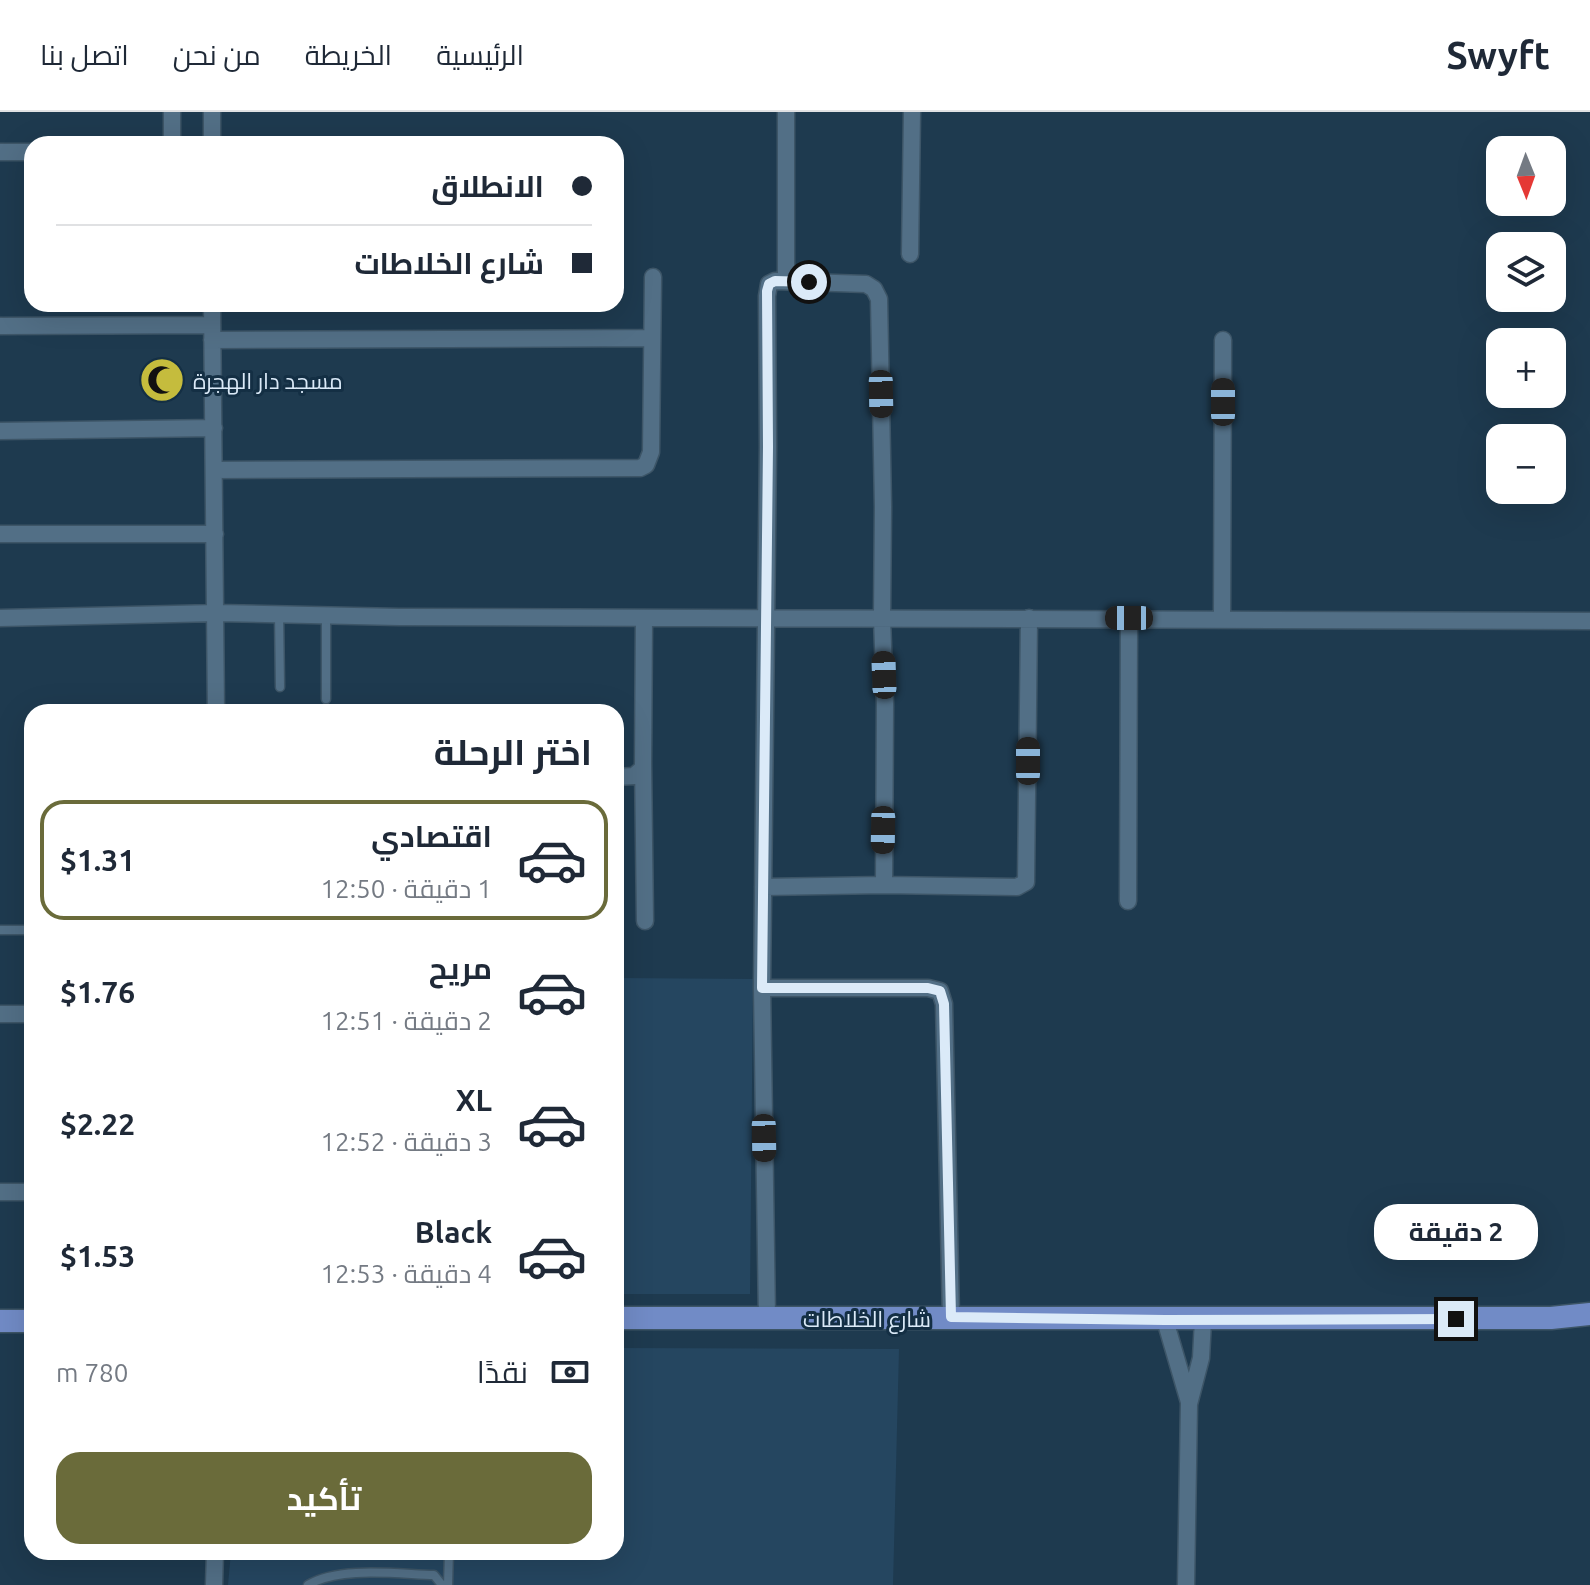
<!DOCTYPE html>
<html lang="ar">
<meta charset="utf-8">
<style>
:root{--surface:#fff;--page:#f6f6f7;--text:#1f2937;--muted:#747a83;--line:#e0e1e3;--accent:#6a6b3a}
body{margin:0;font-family:Ubuntu,Cairo,sans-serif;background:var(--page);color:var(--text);direction:rtl;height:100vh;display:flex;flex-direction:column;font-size:30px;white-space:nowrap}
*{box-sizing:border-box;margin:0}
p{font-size:26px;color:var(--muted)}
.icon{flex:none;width:44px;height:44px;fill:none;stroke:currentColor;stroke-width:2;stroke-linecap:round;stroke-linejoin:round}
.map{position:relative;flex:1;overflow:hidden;direction:ltr}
.side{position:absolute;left:24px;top:592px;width:600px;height:856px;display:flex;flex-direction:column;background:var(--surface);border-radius:24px;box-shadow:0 8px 32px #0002;direction:rtl}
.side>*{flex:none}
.guide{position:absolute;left:24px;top:24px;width:600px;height:176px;border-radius:24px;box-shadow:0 8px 32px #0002;direction:rtl;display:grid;align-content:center;height:176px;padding:0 32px;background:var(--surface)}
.needle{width:52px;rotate:179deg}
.fabs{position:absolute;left:1486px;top:24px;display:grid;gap:16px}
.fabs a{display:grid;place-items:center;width:80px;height:80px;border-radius:16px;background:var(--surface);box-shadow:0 8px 32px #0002;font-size:40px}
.end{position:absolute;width:36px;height:36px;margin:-18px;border:10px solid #dbeaf8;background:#111;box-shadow:0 0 0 4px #111}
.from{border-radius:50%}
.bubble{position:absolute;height:56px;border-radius:24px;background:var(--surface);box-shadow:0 8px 32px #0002;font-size:26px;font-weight:700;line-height:56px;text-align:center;direction:rtl}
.car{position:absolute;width:24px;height:48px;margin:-24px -12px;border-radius:10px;box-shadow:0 0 6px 2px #0007;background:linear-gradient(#222 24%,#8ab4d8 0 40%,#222 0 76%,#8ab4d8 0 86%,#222 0)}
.guide b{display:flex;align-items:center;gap:28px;height:76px;font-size:30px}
.guide b+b{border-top:2px solid var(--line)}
.guide i{width:20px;height:20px;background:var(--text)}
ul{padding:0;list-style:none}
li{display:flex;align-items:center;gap:24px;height:120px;margin:0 16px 12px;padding:0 16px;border:4px solid transparent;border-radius:24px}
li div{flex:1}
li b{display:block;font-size:30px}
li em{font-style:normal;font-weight:700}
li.on{border-color:var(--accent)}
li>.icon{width:72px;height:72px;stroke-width:1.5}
h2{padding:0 32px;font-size:36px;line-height:96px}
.pay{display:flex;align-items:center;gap:20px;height:88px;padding:0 32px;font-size:30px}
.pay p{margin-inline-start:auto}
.primary-button{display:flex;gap:16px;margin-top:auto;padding:16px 32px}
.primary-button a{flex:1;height:92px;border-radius:24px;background:var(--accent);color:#fff;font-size:32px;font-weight:700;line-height:92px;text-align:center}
header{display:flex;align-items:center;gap:48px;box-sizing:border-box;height:112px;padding:0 40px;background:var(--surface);border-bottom:2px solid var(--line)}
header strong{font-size:38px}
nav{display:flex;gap:44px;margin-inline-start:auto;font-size:28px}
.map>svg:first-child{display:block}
.built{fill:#254660}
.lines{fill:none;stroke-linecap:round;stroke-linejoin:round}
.service-casing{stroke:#3d5567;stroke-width:11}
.minor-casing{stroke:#3d5567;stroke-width:19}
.primary-casing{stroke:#3d5567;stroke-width:25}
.service{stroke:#526f86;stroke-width:8}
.minor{stroke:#526f86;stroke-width:16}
.primary{stroke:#718bc6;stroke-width:22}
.route{stroke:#dbeaf8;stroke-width:10}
.labels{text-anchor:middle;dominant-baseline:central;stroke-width:6;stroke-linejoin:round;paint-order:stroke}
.poi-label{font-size:22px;fill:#dbeaf8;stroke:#142f44;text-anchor:start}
.street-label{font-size:22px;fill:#dbeaf8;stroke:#142f44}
</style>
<header>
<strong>Swyft</strong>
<nav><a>الرئيسية</a><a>الخريطة</a><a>من نحن</a><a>اتصل بنا</a></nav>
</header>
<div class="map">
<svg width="1590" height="1473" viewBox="0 0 1590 1473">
<rect width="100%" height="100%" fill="#1e3a4f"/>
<path class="built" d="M616,866L753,867L750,1182H616Z
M616,1236L899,1237L893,1473H228L231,1440H616Z"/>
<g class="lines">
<g class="service-casing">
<path id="service" d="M279,502L280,575
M326,587V504
M0,818H32
M308,1473C339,1454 397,1462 434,1463L442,1473
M448,1473L449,1440"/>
</g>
<g class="minor-casing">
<path id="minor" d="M786,0V169
M172,32V0
M212,32V0
M0,40H32
M910,142L912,0
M212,192L216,600
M0,214L212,213
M212,228L651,226
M0,319L214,316
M214,358L640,356L646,353L651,340L653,165
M0,422H215
M0,506L217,501L399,505L1590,509
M1222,507L1223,228
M643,650L645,809
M616,665L634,664L643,656L644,506
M763,775L884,773L1017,775L1026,770L1029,506
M1128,789L1129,506
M762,876H928L940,879L944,892L951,1205
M0,902H32
M0,1080H32
M767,1206L762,876L768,335L767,184L769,172L775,169L866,172L874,177L879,187L883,395L882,506L885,592L884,773
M1165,1208L1189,1290
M214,1473L215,1440
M1186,1473L1189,1292L1201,1246L1203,1208"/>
</g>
<g class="primary-casing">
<path id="primary" d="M616,1206H1551L1590,1202
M0,1209H32"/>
</g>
<use href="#service" class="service"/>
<use href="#minor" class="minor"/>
<use href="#primary" class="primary"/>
</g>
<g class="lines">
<path class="route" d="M809,170L775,169L769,172L767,179L768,335L762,876H928L940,879L944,892L951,1205L1165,1208L1456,1207"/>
</g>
<defs>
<g id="mosque-disc" transform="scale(2.3)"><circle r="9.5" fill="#c5bc3d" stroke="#142f44"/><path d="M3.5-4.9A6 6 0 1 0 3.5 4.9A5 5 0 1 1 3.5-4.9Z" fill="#111"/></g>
</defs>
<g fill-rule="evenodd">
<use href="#mosque-disc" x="162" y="268"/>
</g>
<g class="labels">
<g class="poi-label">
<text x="193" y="268">مسجد دار الهجرة</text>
</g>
<g class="street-label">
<text x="867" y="1206">شارع الخلاطات</text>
</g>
</g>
</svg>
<div class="fabs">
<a><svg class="needle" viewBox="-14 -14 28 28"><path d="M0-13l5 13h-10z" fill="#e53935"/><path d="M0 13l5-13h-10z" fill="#747a83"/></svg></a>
<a><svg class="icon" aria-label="layers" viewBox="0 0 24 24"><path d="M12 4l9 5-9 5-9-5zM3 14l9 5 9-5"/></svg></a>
<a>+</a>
<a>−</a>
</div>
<i class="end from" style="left:809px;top:170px"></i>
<i class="end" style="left:1456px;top:1207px"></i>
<div class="bubble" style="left:1374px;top:1092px;width:164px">2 دقيقة</div>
<i class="car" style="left:881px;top:282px;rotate:179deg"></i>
<i class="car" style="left:1223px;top:290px;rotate:0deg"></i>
<i class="car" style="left:1129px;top:506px;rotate:270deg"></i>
<i class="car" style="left:884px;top:563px;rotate:358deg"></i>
<i class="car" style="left:1028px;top:649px;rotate:0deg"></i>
<i class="car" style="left:883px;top:718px;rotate:181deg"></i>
<i class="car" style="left:764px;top:1026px;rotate:179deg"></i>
<div class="guide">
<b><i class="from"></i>الانطلاق</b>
<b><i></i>شارع الخلاطات</b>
</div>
<section class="side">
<h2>اختر الرحلة</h2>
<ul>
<li class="on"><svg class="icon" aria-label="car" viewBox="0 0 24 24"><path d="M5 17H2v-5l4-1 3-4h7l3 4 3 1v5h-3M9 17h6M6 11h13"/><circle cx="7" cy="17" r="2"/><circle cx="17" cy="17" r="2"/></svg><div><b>اقتصادي</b><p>1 دقيقة · 12:50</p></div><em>$1.31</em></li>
<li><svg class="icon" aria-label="car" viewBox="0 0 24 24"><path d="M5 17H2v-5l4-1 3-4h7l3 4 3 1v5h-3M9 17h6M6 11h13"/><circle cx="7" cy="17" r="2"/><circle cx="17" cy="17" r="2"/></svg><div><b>مريح</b><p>2 دقيقة · 12:51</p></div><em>$1.76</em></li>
<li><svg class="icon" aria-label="car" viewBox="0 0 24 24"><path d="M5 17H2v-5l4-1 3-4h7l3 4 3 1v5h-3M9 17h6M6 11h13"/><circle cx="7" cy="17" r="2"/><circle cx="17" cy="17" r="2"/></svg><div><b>XL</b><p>3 دقيقة · 12:52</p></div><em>$2.22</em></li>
<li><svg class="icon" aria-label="car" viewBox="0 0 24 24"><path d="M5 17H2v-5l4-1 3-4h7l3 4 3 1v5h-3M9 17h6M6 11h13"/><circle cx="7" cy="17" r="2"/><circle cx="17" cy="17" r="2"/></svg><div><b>Black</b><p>4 دقيقة · 12:53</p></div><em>$1.53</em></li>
</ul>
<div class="pay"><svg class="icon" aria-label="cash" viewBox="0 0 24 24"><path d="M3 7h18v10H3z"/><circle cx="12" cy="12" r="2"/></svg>نقدًا<p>780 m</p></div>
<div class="primary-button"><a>تأكيد</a></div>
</section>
</div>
